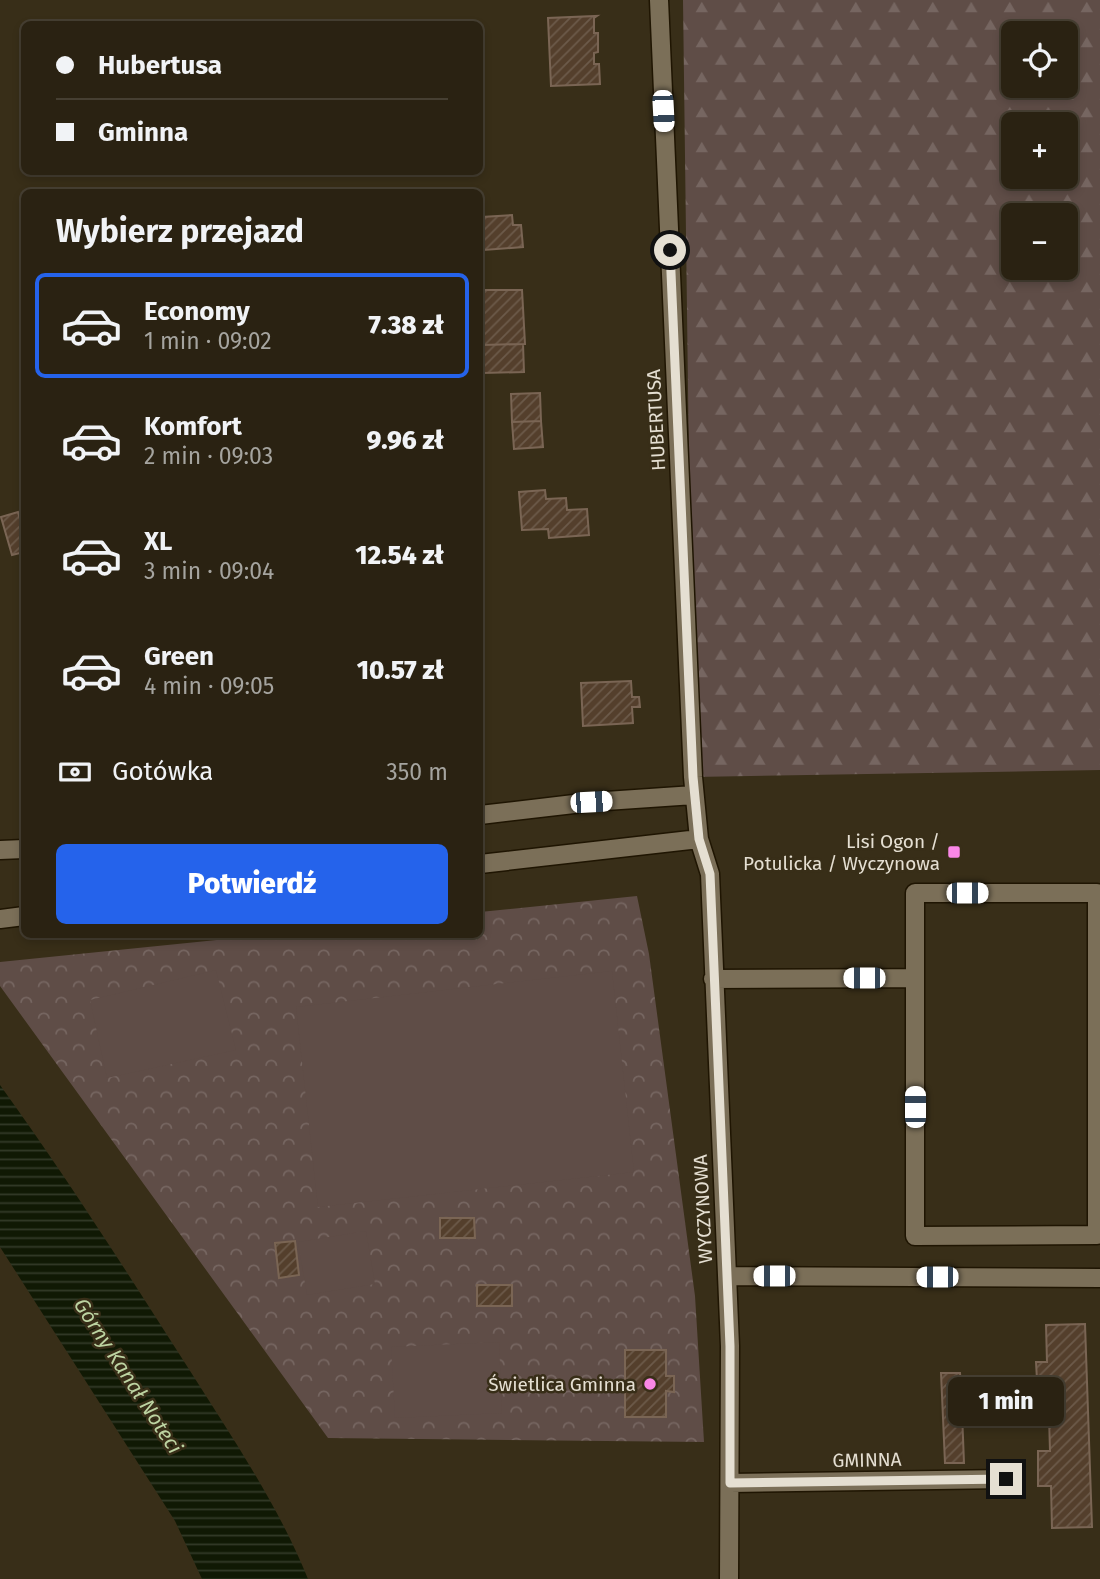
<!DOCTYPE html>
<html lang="pl">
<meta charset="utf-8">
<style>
:root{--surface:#2a2212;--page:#362f20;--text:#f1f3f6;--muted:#a5a49f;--line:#463f32;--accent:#2563eb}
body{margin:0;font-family:"Fira Sans",sans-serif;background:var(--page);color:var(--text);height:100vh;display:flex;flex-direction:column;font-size:26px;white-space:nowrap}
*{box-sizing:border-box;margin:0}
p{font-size:23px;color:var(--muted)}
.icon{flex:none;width:38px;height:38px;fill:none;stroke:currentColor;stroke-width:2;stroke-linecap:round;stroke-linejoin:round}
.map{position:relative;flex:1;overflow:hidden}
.panel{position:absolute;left:21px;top:189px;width:462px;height:749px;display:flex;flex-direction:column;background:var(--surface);border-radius:10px;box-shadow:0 4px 10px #0003,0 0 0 2px var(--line)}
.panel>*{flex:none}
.top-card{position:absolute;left:21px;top:21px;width:462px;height:154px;border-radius:10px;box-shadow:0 4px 10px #0003,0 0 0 2px var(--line);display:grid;align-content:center;height:154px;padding:0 35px;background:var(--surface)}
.fabs{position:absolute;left:1001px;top:21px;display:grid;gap:14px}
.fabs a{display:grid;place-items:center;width:77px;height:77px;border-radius:10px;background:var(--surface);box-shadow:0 4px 10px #0003,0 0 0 2px var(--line);font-size:35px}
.end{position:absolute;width:32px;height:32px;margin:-16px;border:9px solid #e5dfd2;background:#111;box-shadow:0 0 0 4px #111}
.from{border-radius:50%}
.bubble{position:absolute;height:49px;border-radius:10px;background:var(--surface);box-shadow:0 4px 10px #0003,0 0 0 2px var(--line);font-size:23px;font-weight:800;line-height:49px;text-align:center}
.car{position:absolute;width:21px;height:42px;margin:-21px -10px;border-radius:9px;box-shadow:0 0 5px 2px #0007;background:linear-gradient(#fff 24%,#345 0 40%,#fff 0 76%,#345 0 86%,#fff 0)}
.top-card b{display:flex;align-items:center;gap:24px;height:66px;font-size:26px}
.top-card b+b{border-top:2px solid var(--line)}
.top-card i{width:18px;height:18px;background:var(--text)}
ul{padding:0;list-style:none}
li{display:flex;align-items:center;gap:21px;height:105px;margin:0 14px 10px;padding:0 21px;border:4px solid transparent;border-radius:10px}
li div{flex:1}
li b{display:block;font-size:26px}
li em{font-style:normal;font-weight:800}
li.on{border-color:var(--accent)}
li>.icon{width:63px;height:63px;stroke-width:1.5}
h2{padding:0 35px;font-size:32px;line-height:84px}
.pay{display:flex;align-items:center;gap:18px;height:77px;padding:0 35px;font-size:26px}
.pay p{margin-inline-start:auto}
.primary-button{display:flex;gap:14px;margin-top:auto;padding:14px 35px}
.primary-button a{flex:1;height:80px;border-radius:10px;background:var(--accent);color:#fff;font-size:28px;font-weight:800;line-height:80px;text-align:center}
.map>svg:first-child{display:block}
.forest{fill:url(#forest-firs);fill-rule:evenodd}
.park{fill:url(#park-crowns)}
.pitch{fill:#5f4d47}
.water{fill:url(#water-rules)}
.building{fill:url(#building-hatch);stroke:#7a6554;stroke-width:2}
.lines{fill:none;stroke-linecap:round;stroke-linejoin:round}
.minor-casing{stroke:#1f1502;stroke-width:21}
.minor{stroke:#7b6f58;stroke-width:18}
.route{stroke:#e5dfd2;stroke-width:9}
.poi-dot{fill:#fa87e6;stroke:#382e18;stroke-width:2.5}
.labels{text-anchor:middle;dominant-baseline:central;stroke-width:5;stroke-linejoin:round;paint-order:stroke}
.street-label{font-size:19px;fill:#e5dfd2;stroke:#382e18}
.poi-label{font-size:19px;fill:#e5dfd2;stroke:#382e18;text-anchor:end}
.water-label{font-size:21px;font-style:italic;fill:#bdd4a2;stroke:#382e18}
</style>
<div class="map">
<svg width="1100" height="1579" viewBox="0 0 1100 1579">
<defs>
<pattern id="forest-firs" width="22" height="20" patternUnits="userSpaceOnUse" patternTransform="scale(1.75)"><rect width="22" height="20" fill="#5f4d47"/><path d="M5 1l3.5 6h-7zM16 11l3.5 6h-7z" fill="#766661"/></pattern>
<pattern id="park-crowns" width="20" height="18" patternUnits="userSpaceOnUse" patternTransform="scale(1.75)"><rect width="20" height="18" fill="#5f4d47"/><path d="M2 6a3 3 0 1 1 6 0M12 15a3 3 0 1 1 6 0" fill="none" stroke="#766661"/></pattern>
<pattern id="water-rules" width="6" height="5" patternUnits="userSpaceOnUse" patternTransform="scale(1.75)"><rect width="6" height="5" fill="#101904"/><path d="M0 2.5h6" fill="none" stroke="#333a28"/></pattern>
<pattern id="building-hatch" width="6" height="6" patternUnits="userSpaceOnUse" patternTransform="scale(1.75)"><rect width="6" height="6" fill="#543f2c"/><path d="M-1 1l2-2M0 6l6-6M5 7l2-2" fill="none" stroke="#6c5a4a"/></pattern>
</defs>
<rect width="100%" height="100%" fill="#382e18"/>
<path class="forest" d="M683,0H1100V770L693,777ZM1013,33H1066V86H1013ZM1013,124H1066V177H1013ZM1013,215H1066V268H1013Z"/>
<path class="park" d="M637,896L649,954L695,1296L704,1442L328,1438L0,986V962L265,935L480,934V912Z"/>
<path class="pitch" d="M216,970L236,1050L107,1078L90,1000Z
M612,971L634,1172L318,1207L296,1007Z
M366,1231L375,1284L307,1295L298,1242Z
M499,1342L502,1413L395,1418L391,1347Z"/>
<path class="water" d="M0,1085C65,1175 125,1269 185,1363C229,1433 277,1502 308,1579H202L175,1521L0,1247Z"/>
<path class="building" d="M597,16L594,18V33H598V52L594,53V64H599L600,84L551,86L548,18Z
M512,215L513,225H521L523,247L484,250L482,217Z
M480,290H522L525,344L482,345Z
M523,344L524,372L483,373L480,365L482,345Z
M540,393L541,421L512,422L511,394Z
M541,421L543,447L514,449L512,422Z
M545,490L546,499L566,498L567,510L587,509L589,535L549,538L548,529L522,530L519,492Z
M18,512L24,535V552L12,555L1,517Z
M631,681L632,697H639L640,707H632L633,723L583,726L581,683Z
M440,1218H474L475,1238H440Z
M295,1241L299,1275L279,1278L275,1243Z
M477,1285H512V1306H477Z
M1085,1324L1092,1527L1052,1528L1051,1486H1038V1451H1050L1049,1417H1038L1036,1409V1394H1048V1380H1037L1036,1362H1047L1046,1325Z
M625,1350H666V1376H674V1392L666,1391V1417H625Z
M941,1373H960L962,1397L984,1398L985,1412H962L964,1463H945Z"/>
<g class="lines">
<g class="minor-casing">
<path id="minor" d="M659,0L693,777L699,839L710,874L730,1346L729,1579
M480,815L591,802L694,795
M0,850L24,849
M480,864L699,839
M915,893H1097V1235L915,1236Z
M0,919L24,916
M713,979L915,978
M727,1276L1100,1278
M730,1483L1006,1479"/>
</g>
<use href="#minor" class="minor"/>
</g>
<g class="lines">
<path class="route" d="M670,250L693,777L699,839L710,874L730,1346V1483L1006,1479"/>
</g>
<g class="poi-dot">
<rect x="947" y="845" width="14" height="14" rx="3.5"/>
<circle cx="650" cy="1384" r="7"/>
</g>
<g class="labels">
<g class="street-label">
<text transform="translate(656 420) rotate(-93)">HUBERTUSA</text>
<text transform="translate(703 1209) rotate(-93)">WYCZYNOWA</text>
<text transform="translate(867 1460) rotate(-1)">GMINNA</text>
</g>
<g class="poi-label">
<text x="940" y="841">Lisi Ogon /<tspan x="940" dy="22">Potulicka / Wyczynowa</tspan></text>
<text x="636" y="1384">Świetlica Gminna</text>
</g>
<g class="water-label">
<text transform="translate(128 1376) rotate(57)">Górny Kanał Noteci</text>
</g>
</g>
</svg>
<div class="fabs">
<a><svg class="icon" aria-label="locate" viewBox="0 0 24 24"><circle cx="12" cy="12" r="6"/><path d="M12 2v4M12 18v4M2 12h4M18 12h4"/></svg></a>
<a>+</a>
<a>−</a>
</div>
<i class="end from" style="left:670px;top:250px"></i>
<i class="end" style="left:1006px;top:1479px"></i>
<div class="bubble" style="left:948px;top:1377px;width:116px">1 min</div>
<i class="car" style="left:663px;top:111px;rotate:177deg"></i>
<i class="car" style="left:591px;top:802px;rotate:87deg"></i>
<i class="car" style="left:967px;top:893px;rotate:90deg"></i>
<i class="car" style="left:864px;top:978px;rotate:270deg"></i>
<i class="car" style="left:915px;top:1107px;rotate:0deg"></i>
<i class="car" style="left:774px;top:1276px;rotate:270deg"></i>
<i class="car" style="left:937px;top:1277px;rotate:270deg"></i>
<div class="top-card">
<b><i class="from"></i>Hubertusa</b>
<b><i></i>Gminna</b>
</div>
<section class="panel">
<h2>Wybierz przejazd</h2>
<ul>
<li class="on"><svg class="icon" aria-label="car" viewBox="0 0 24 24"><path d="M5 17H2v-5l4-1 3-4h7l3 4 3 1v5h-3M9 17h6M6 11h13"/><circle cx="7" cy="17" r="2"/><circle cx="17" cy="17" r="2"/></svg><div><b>Economy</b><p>1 min · 09:02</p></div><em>7.38 zł</em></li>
<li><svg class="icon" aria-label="car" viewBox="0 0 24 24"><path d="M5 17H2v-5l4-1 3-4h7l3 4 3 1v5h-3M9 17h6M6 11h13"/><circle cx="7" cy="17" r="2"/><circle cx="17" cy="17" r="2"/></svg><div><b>Komfort</b><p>2 min · 09:03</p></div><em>9.96 zł</em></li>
<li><svg class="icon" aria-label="car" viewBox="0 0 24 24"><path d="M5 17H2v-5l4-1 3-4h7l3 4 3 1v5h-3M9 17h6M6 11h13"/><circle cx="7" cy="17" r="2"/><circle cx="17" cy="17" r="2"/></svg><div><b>XL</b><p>3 min · 09:04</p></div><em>12.54 zł</em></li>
<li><svg class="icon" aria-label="car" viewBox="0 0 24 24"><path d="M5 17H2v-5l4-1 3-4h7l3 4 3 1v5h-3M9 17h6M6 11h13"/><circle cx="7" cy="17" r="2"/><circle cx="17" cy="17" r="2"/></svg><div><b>Green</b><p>4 min · 09:05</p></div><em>10.57 zł</em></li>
</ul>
<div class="pay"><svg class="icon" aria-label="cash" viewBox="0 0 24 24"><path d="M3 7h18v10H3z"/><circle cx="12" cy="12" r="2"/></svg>Gotówka<p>350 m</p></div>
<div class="primary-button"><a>Potwierdź</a></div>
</section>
</div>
